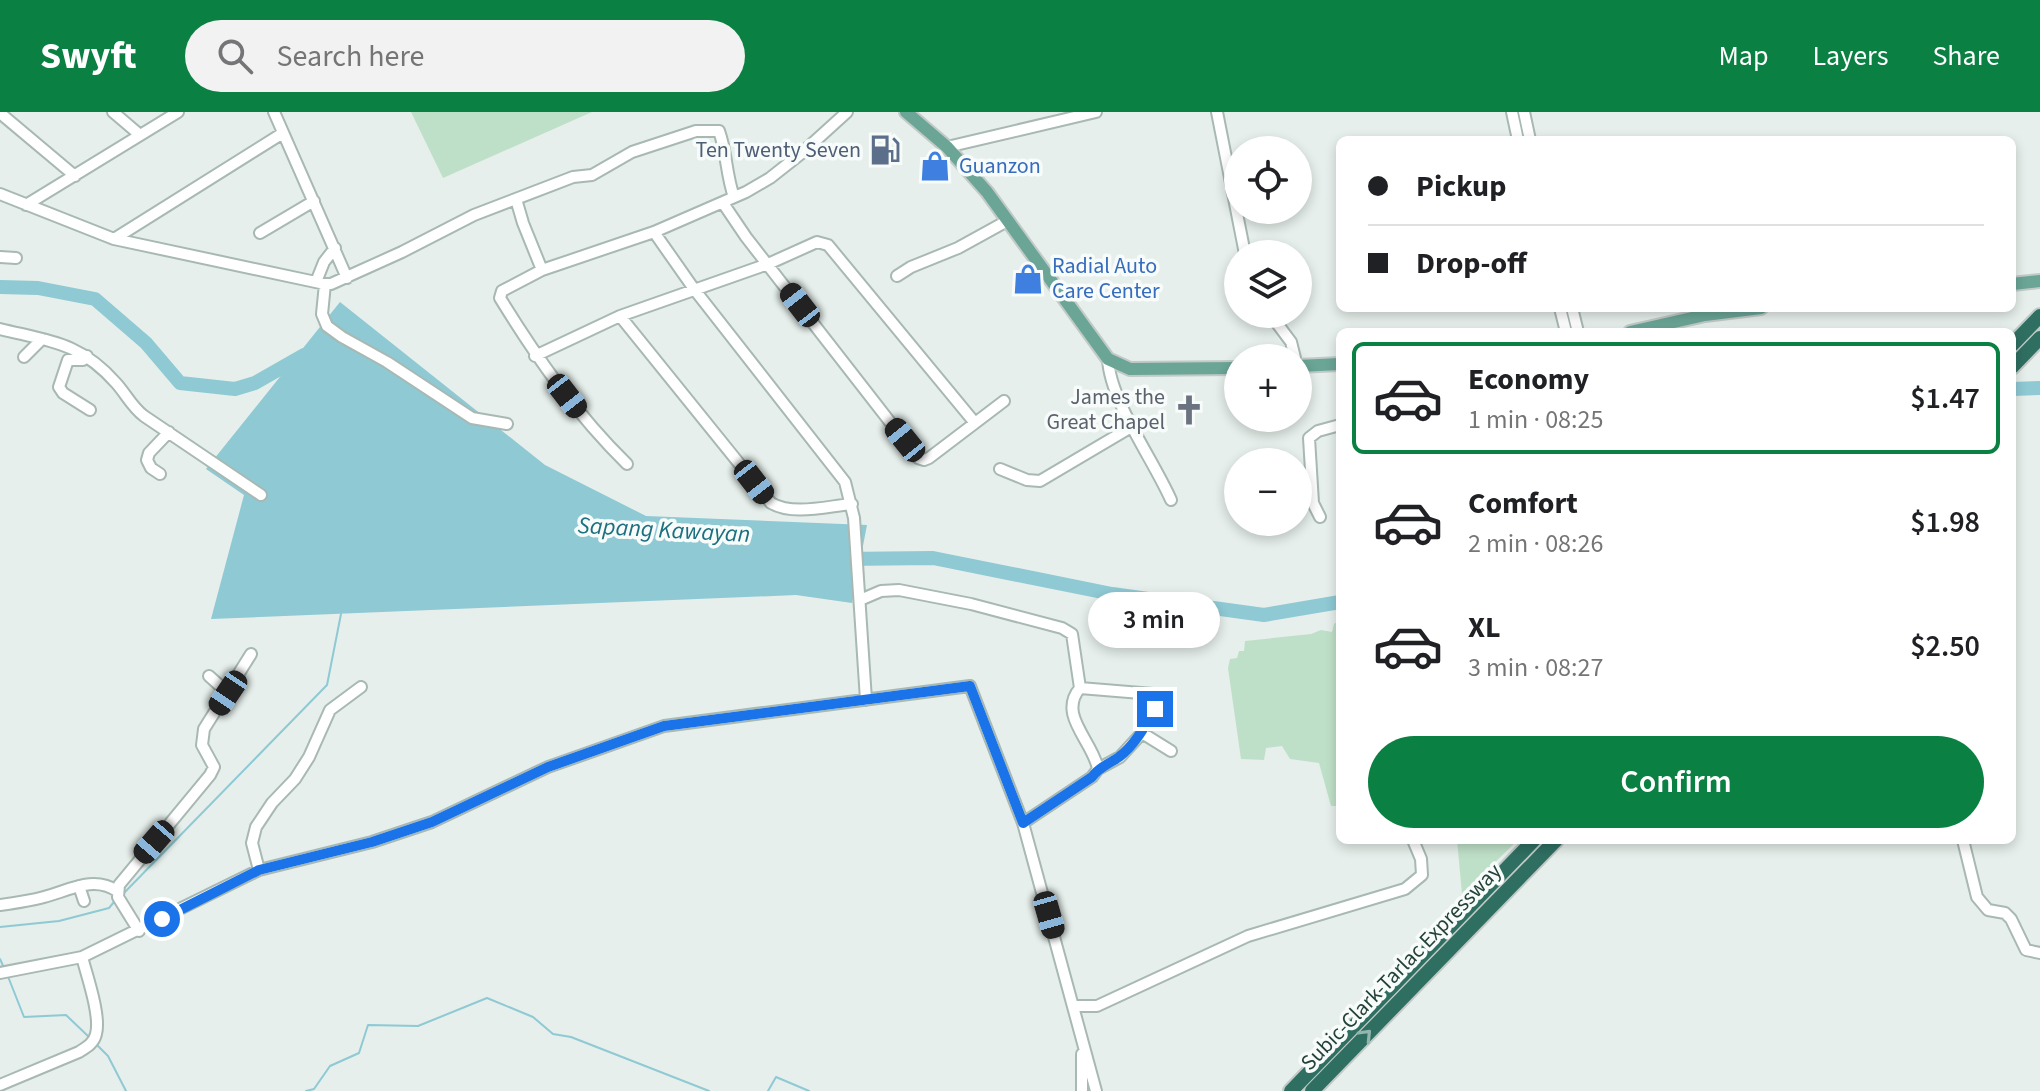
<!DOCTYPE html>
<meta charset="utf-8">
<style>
:root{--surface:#fff;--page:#f2f2f2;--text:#202124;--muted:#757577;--line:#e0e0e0;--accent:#0b8043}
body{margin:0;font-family:"Source Sans 3",sans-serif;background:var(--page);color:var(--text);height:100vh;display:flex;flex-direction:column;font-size:30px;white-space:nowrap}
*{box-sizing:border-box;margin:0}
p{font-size:26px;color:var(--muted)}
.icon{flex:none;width:44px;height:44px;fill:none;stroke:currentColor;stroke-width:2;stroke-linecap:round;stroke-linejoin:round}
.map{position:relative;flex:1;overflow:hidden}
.details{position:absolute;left:1336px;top:216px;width:680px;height:516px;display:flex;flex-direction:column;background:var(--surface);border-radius:12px;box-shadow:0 4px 12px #0003}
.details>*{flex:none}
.hud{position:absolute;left:1336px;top:24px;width:680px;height:176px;border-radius:12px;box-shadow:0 4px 12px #0003;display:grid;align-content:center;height:176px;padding:0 32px;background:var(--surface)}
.buttons{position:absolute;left:1224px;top:24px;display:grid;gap:16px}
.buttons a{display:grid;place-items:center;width:88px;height:88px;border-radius:50%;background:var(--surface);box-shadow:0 4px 12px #0003;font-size:40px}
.end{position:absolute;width:36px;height:36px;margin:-18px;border:10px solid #1a73e8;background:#fff;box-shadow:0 0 0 4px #fff}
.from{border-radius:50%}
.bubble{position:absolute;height:56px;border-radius:28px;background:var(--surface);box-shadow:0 4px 12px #0003;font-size:26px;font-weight:600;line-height:56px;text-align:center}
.car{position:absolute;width:24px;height:48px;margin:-24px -12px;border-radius:10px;box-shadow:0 0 6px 2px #0007;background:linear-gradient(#222 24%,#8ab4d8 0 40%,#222 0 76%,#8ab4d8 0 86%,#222 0)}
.hud b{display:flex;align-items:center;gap:28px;height:76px;font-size:30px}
.hud b+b{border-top:2px solid var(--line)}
.hud i{width:20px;height:20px;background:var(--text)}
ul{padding:14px 0 0;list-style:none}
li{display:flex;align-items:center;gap:24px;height:112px;margin:0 16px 12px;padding:0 16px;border:4px solid transparent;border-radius:12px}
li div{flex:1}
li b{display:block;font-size:30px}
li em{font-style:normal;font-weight:600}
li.on{border-color:var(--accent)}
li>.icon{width:72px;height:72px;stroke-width:1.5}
.cta{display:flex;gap:16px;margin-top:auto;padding:16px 32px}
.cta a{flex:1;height:92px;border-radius:48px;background:var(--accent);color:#fff;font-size:32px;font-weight:600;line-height:92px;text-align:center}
header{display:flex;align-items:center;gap:48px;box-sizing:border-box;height:112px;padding:0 40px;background:var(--accent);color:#fff}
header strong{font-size:38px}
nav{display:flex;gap:44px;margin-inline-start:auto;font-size:28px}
.search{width:560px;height:72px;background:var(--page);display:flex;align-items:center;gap:20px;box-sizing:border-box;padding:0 28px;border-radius:44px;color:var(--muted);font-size:30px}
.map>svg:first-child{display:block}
.green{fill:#bfe0c8}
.water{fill:#8ec9d4}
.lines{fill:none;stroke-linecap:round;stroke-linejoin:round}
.stream{stroke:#8ec9d4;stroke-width:2}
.river{stroke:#8ec9d4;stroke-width:14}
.minor-casing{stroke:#a8b8b2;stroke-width:14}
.major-casing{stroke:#c2cac8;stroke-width:16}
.highway-casing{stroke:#c2cac8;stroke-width:18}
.minor{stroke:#fff;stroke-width:10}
.major{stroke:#6aa596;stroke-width:12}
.highway{stroke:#2f6f62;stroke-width:14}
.oneway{stroke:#93b5ae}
.route{stroke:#1a73e8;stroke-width:10}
.labels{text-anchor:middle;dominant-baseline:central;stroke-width:7;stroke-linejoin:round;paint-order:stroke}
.service-label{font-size:22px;fill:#4e5e75;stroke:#f7fbf9;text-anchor:end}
.shop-label{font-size:22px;fill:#366cbe;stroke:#f7fbf9;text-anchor:start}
.worship-label{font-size:22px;fill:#5b616d;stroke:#f7fbf9;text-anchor:end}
.street-label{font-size:22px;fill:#24423a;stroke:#f7fbf9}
.water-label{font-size:24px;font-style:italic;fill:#1c6f80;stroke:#f7fbf9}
</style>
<header>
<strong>Swyft</strong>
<div class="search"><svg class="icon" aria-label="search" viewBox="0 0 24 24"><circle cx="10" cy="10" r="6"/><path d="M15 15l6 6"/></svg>Search here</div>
<nav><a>Map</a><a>Layers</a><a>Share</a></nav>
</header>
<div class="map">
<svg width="2040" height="979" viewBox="0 0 2040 979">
<rect width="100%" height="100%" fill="#e6efeb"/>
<path class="green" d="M411,0H592L443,66Z
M1340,508V694H1331L1319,651L1290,647L1282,634L1266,636L1264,648L1241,647L1228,556L1230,547L1237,546L1239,539H1244L1245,529L1311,522L1321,518L1332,520L1334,512Z
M1457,728H1518L1462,782Z"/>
<path class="water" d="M340,190L545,353L646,404L867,413L852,491L796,483L211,507L244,383L206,357Z"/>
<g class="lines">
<path class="stream" d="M122,783L327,573L341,502
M0,815L59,809L109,796L114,790
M0,847L4,856
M7,862L24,905L66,903L90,926
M97,933L108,944L126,979
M306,979L314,977L330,954L359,941L368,913L418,914L487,886L533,905L553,922L571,925L709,979
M768,979L776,965L809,979"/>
<path class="river" d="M0,175L38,176L95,187L146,231L180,271L235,277L255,271L304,243L308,244
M2012,277L2040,276
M843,447L933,446L1112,482L1264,503L1340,490"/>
<g class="minor-casing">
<path id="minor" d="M113,0L140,23
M274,0L347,166
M1217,0L1245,142
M1512,0L1518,28
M1524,0L1530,28
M0,1L75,64
M947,35L1096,0
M0,82L114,127L325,172H331L402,140L474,103L573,65L592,63L632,40L696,19H719C727,41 726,63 734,85
M516,87L523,111L542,158
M723,91L746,125L918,346L924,348L929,346L1004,289
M26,93L178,0
M654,120L694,177L845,370L854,406L866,588
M260,121L314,89
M114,127L283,21
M0,145L16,146
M897,164L911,155L958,136L1007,109
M316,170L324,150L335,136
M325,172L322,202L327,214L342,225L387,250L472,306L507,312
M1560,196L1566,220
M1572,196L1578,220
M1270,202L1291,230L1295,246
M620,204L771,391C793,404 828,394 852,392
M0,217C49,229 80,230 116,271C126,282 132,295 144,304L261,383
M87,244L83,248H68L59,275L63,281L90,298
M535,244L620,204L768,152L817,130L828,133L975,311
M24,245L42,227
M1108,247C1110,289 1153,347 1171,388
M627,352C577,303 537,246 500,186L502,179L542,158L654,120L746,80L770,66L803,40L847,0
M1000,357L1027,368L1040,369L1133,314
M160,362L151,356L147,348L149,341L169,320
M1320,405L1313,391L1309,326L1318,319L1340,313
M860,488L881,479L899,478L971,492L1062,516L1072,522L1080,576
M209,564L228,581
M1098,657L1120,645L1142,621
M1023,711L1092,665L1098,657C1093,629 1057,603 1080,576L1153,582L1157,589L1142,621L1171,639
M1963,728L1977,785L1988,798L2005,801L2011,807L2026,838L2040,841
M259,758L252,731L256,715L272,691L295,667L309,645L330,598L361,575
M79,774L84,789
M0,793C15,791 30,789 44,785C68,779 93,763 117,779
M139,819L118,785L119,773L210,663L214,655L202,633L204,617L251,542
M0,861L82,845
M1075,894H1097L1248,824L1405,777L1422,763L1421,747L1413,728
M1082,942V979
M0,973L79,940C87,935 94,931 96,922C101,904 87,864 82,845L259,758L372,730L432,710L548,655L664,614L970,574L1023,711L1096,979"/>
</g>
<g class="major-casing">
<path id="major" d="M906,0L947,35L987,80L1108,247L1130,257L1238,256
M2012,172L2040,169
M1630,220L1705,203L1761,196
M1298,254L1340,252"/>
</g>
<g class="highway-casing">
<path id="highway" d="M2012,233L2040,204
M2012,255L2040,226
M1291,979L1534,728
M1312,979L1556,728"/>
</g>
<use href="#minor" class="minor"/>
<use href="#major" class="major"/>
<use href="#highway" class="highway"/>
</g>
<defs><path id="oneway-chevron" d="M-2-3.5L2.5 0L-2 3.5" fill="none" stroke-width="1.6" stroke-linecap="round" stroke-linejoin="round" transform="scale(2)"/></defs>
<use class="oneway" href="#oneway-chevron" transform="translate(1366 923) rotate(-46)"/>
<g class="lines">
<path class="route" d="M162,807L259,758L372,730L432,710L548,655L664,614L970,574L1023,711L1092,665C1099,655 1109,652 1119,645C1135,633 1145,614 1155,597"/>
</g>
<defs>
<g id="fuel-bare" transform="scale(2.4)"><path d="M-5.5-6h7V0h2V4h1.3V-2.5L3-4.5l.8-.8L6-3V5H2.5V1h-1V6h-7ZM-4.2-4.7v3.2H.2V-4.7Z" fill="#5c6f8a" stroke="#f7fbf9" stroke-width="2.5" paint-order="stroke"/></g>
<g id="shop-bare" transform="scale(2.4)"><path d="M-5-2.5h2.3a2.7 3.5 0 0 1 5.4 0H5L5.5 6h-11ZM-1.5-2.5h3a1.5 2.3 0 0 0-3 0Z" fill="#3f7fe0" stroke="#f7fbf9" stroke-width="2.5" paint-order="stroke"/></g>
<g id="church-bare" transform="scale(2.4)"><path d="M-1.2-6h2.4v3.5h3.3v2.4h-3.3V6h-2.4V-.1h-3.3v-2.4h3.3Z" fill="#6b7280" stroke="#f7fbf9" stroke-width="2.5" paint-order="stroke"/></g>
</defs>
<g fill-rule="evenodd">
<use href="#fuel-bare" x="885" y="38"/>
<use href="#shop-bare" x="935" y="54"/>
<use href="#shop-bare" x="1028" y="167"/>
<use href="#church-bare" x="1189" y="298"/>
</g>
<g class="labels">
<g class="service-label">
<text x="861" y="38">Ten Twenty Seven</text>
</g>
<g class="shop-label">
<text x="959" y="54">Guanzon</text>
<text x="1052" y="154">Radial Auto<tspan x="1052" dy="25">Care Center</tspan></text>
</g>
<g class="worship-label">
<text x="1165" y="285">James the<tspan x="1165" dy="25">Great Chapel</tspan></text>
</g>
<g class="street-label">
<text transform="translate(1401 855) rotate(-46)">Subic-Clark-Tarlac Expressway</text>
</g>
<g class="water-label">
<text transform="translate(664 418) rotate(3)">Sapang Kawayan</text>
</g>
</g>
</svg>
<div class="buttons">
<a><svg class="icon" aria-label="locate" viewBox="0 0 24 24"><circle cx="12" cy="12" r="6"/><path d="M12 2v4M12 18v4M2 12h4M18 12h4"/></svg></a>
<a><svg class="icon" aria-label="layers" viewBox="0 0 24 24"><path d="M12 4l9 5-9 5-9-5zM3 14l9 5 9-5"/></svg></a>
<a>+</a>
<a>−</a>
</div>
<i class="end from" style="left:162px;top:807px"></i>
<i class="end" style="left:1155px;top:597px"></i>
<div class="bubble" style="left:1088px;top:480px;width:132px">3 min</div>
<i class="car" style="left:800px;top:193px;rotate:322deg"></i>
<i class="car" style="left:567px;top:284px;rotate:142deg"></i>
<i class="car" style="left:905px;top:328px;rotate:321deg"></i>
<i class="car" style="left:754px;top:370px;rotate:142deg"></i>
<i class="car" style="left:228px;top:581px;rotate:214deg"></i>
<i class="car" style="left:154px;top:730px;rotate:221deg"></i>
<i class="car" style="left:1049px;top:803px;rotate:164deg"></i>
<div class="hud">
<b><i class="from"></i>Pickup</b>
<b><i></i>Drop-off</b>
</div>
<section class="details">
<ul>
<li class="on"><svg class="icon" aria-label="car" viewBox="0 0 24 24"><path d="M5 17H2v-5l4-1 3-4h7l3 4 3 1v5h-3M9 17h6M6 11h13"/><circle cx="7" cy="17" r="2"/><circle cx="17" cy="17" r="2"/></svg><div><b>Economy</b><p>1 min · 08:25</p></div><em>$1.47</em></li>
<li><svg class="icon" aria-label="car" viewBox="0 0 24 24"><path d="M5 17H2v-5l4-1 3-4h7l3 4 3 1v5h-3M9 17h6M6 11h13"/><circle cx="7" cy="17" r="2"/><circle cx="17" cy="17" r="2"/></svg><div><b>Comfort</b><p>2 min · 08:26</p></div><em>$1.98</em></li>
<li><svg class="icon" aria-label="car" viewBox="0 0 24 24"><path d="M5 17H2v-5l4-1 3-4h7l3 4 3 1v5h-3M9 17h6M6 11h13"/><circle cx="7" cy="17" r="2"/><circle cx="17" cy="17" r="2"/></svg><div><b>XL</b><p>3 min · 08:27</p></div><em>$2.50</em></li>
</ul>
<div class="cta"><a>Confirm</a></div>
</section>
</div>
